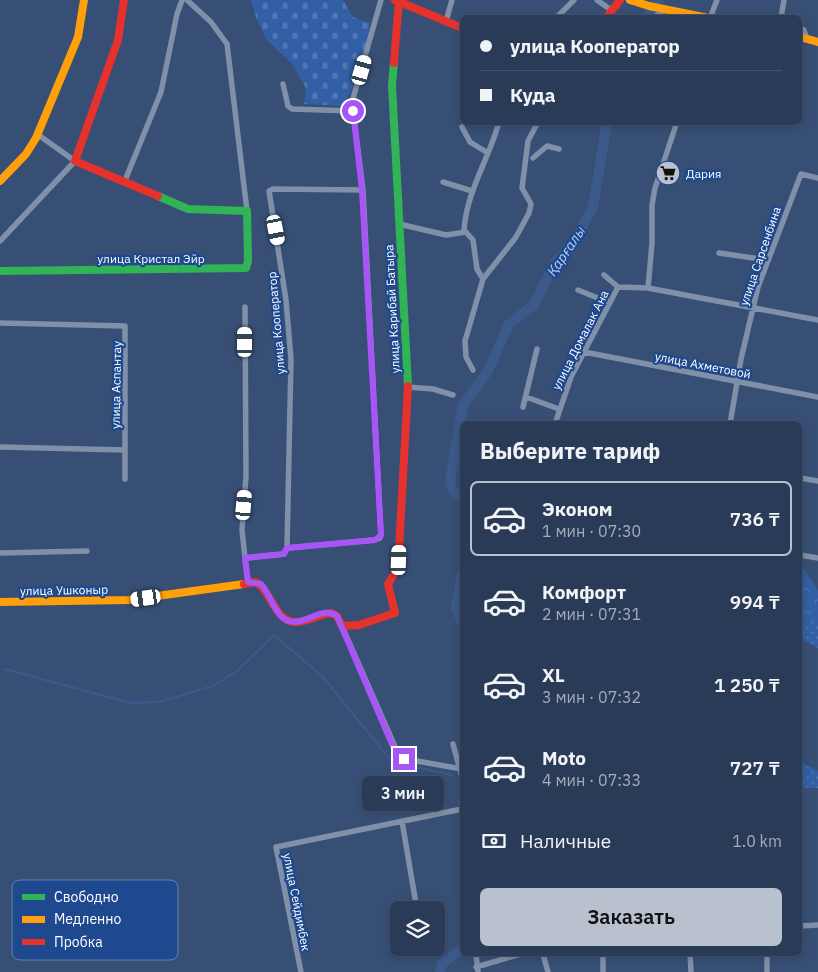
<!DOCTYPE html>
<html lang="ru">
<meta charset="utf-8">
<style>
:root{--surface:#2a3b58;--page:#364661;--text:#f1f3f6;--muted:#a5adba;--line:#46556e;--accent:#b9c1cf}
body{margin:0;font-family:"IBM Plex Sans",sans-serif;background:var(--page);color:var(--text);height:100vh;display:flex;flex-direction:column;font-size:19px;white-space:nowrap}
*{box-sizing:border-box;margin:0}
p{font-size:16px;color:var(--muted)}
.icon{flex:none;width:28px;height:28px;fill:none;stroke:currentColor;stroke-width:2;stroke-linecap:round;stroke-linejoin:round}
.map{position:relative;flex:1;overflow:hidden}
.side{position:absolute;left:460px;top:421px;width:342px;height:535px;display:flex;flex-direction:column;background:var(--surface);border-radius:8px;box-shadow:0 2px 8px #0003,0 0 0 1px var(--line)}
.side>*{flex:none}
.hud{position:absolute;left:460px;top:15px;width:342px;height:110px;border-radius:8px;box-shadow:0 2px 8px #0003,0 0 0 1px var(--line);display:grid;align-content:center;height:110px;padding:0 20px;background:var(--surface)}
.controls{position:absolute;left:390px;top:901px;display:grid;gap:10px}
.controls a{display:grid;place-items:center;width:55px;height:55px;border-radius:8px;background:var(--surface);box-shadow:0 2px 8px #0003,0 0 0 1px var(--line);font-size:25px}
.end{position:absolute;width:22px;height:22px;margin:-11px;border:6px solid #a855f7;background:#fff;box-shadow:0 0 0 2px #fff}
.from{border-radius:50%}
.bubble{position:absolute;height:35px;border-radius:8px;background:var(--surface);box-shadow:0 2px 8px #0003,0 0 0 1px var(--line);font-size:16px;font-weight:600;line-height:35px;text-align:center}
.car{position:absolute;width:15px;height:30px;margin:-15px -8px;border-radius:6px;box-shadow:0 0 4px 1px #0007;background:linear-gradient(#fff 24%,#345 0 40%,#fff 0 76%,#345 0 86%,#fff 0)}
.hud b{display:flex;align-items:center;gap:18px;height:48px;font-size:19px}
.hud b+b{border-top:1px solid var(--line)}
.hud i{width:12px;height:12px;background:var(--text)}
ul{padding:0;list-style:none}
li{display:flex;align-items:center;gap:15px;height:75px;margin:0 10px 8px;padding:0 10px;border:2px solid transparent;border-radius:8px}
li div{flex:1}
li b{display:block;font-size:19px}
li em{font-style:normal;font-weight:600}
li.on{border-color:var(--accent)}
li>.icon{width:45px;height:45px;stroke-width:1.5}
h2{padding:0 20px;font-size:22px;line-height:60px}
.pay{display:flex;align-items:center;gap:12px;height:55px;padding:0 20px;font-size:19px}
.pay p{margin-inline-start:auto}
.button{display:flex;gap:10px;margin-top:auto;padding:10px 20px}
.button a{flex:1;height:58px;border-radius:8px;background:var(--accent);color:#111;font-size:20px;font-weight:600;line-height:58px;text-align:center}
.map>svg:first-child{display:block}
.green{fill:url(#green-dots)}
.forest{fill:url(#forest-crowns)}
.cemetery{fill:url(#cemetery-stones)}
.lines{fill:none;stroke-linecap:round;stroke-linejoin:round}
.stream{stroke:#3c598b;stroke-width:2}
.river{stroke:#3c598b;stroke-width:10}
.street{stroke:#7f90a8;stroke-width:5.5}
.fast{stroke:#30b455;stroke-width:8}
.slow{stroke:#ff9f0a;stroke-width:8}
.jam{stroke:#e5322d;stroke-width:8}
.route{stroke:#a855f7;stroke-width:6}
.labels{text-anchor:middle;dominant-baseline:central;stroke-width:4.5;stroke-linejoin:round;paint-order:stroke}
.poi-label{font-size:12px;fill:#fff;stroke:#1e498f;text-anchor:start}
.street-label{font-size:12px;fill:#fff;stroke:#1e498f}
.water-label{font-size:14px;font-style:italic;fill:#b9d0f4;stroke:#1e498f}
.key{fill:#1e498f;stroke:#6280b1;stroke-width:1}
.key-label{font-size:14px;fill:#fff}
</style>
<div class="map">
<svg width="818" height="972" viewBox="0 0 818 972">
<defs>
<pattern id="green-dots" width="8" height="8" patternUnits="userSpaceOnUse" patternTransform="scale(1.25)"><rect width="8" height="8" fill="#325fa5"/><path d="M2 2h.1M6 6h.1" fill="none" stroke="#5177b2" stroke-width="1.8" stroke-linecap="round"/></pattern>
<pattern id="forest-crowns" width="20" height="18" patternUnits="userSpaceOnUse" patternTransform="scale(1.25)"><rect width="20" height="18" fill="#325fa5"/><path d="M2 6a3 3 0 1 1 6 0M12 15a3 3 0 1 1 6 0" fill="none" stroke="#5177b2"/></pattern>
<pattern id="cemetery-stones" width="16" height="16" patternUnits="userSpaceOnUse" patternTransform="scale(1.25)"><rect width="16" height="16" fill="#325fa5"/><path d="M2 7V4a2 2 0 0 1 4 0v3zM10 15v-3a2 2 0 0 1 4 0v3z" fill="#5177b2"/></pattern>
</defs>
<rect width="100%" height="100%" fill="#384f75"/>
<path class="green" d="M811,611L818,621V648L800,639V628L803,629L808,622Z
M800,762L818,771V788H800Z"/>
<path class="forest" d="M800,564L818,590V621L811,612L809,621L803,630L800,628Z"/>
<path class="cemetery" d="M251,0H343L353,17L370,23C368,52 355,79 345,106L304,104L306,88L292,64L266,39L256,17Z"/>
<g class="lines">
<path class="stream" d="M5,669L130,703L159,702L213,686L237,671L274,635L323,677L392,762L452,775"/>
<path class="river" d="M646,18L659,0
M462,498L452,489L450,482L463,405L488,371L509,324L534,305L555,262L571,248L593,207L607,122
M462,575L456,608L462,623
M440,972L442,964L462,948"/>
<path class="street" d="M187,0L211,22L227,44L247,211
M597,0L611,10
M556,18L574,0
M653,18L666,9
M710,18L717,0
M781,18L784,0
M446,21L452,0
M800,28L804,30L807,39
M283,84L288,106L292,109L353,111
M462,127L470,142L488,153
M533,158L547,146L559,149
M443,182L472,191
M124,183L161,92L177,14L182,0
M399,224L446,235L466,232
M0,241L75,161L37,134
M719,253L767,260
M604,275L618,287
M483,279L477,269L473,240L464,230C467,190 489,159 499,122
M648,288L652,243V205L655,188L677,122
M578,290L610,303
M245,307L246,476L242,530L245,558
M0,323L125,326V479
M584,352L818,397
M473,370L466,357L465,341L483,279L516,237L529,213L531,204L522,188L528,141L538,122
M408,387L433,389L453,395
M526,397L559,409
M523,407L537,349
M555,424L571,377L618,287L648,288L818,320
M730,424L741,359L758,287L801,174L818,178
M0,447L125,450
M800,478L818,481
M287,548L375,540L380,538L381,535L363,190L352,102L381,0
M0,553L87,551
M800,555L818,558
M248,582L245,558L284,554L287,548L291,359L286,300L269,191L273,189L363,190
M342,626L400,758L462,769
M453,744L462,777
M402,821L417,910
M800,926L818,925
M476,954L478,972
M543,954L548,972
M603,954V972
M690,954L691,972
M767,954V972
M476,967L521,954
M301,972L276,847L462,809"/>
<path class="fast" d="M394,63L392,85L408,386
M0,271L246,268L248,261L247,211L188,209L158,196"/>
<path class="slow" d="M630,0L649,6L708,18
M800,37L818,42
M0,181L26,154L36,138L78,37L84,0
M0,602L128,600L244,584"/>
<path class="jam" d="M124,0L118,40L75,161L158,196
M395,0L462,28
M606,18L620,0
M394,63L399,0
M244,584L256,582C272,592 275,622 296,622C308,622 319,614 331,613L337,616L342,626L359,625L395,613L388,584L398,568L408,386"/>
</g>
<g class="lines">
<path class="route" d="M353,111L362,190L381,535L375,540L287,548L284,554L245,558L248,582L261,584C269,593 273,608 282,617C300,633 321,603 337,616L395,751L404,759"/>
</g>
<defs>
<g id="supermarket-disc" transform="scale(1.25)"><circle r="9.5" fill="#b9c1cf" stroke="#1e498f"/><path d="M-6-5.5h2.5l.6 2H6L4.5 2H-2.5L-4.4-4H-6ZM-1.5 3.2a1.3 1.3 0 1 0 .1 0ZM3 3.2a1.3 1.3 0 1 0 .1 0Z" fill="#111"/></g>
</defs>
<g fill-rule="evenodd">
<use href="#supermarket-disc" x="668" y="173"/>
</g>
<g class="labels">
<g class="poi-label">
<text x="686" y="173">Дария</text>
</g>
<g class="street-label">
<text transform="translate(760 256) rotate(-71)">улица Сарсенбина</text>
<text x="151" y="258">улица Кристал Эйр</text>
<text transform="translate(392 309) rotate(-93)">улица Карибай Батыра</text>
<text transform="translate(276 323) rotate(-95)">улица Кооператор</text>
<text transform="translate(580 340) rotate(-63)">улица Домалак Ана</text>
<text transform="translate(703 365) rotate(11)">улица Ахметовой</text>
<text transform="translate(116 385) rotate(-89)">улица Аспантау</text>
<text transform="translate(64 590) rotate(-1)">улица Ушконыр</text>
<text transform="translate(297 902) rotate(79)">улица Сейдимбек</text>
</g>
<g class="water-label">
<text transform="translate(566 251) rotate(-56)">Қарғалы</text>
</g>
</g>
<rect x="12" y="880" width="166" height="80" rx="8" class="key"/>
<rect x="22" y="894" width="23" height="6" fill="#30b455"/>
<rect x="22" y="916" width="23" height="7" fill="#ff9f0a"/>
<rect x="22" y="939" width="23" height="6" fill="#e5322d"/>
<g class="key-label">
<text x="54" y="902">Свободно</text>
<text x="54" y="924">Медленно</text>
<text x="54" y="947">Пробка</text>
</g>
</svg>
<div class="controls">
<a><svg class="icon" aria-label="layers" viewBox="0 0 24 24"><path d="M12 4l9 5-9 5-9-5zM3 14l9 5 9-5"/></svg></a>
</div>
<i class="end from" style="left:353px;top:111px"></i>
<i class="end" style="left:404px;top:759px"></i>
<div class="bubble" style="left:362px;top:776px;width:82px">3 мин</div>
<i class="car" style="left:362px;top:70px;rotate:16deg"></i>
<i class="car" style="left:276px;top:230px;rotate:169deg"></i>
<i class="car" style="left:245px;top:342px;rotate:0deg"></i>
<i class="car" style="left:244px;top:505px;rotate:5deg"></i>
<i class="car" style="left:399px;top:560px;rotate:2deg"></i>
<i class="car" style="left:146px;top:598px;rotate:262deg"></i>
<div class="hud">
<b><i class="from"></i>улица Кооператор</b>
<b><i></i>Куда</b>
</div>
<section class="side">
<h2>Выберите тариф</h2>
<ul>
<li class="on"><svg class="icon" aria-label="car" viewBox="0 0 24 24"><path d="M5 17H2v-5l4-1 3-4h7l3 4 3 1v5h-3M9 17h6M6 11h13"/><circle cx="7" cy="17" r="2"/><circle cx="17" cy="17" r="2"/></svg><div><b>Эконом</b><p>1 мин · 07:30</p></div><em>736 ₸</em></li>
<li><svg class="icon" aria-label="car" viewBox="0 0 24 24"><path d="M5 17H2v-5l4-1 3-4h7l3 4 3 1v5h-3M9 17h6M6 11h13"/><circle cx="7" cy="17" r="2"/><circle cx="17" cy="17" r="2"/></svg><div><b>Комфорт</b><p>2 мин · 07:31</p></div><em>994 ₸</em></li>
<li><svg class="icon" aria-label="car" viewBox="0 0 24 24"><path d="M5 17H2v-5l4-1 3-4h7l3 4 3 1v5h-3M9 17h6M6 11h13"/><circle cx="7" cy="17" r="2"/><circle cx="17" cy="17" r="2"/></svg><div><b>XL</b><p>3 мин · 07:32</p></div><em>1 250 ₸</em></li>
<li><svg class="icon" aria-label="car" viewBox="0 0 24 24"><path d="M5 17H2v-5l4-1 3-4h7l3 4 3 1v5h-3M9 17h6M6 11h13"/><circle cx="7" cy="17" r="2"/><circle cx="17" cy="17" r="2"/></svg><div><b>Moto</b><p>4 мин · 07:33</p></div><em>727 ₸</em></li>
</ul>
<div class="pay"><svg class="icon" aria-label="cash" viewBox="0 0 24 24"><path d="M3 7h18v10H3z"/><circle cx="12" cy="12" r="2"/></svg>Наличные<p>1.0 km</p></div>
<div class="button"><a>Заказать</a></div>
</section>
</div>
